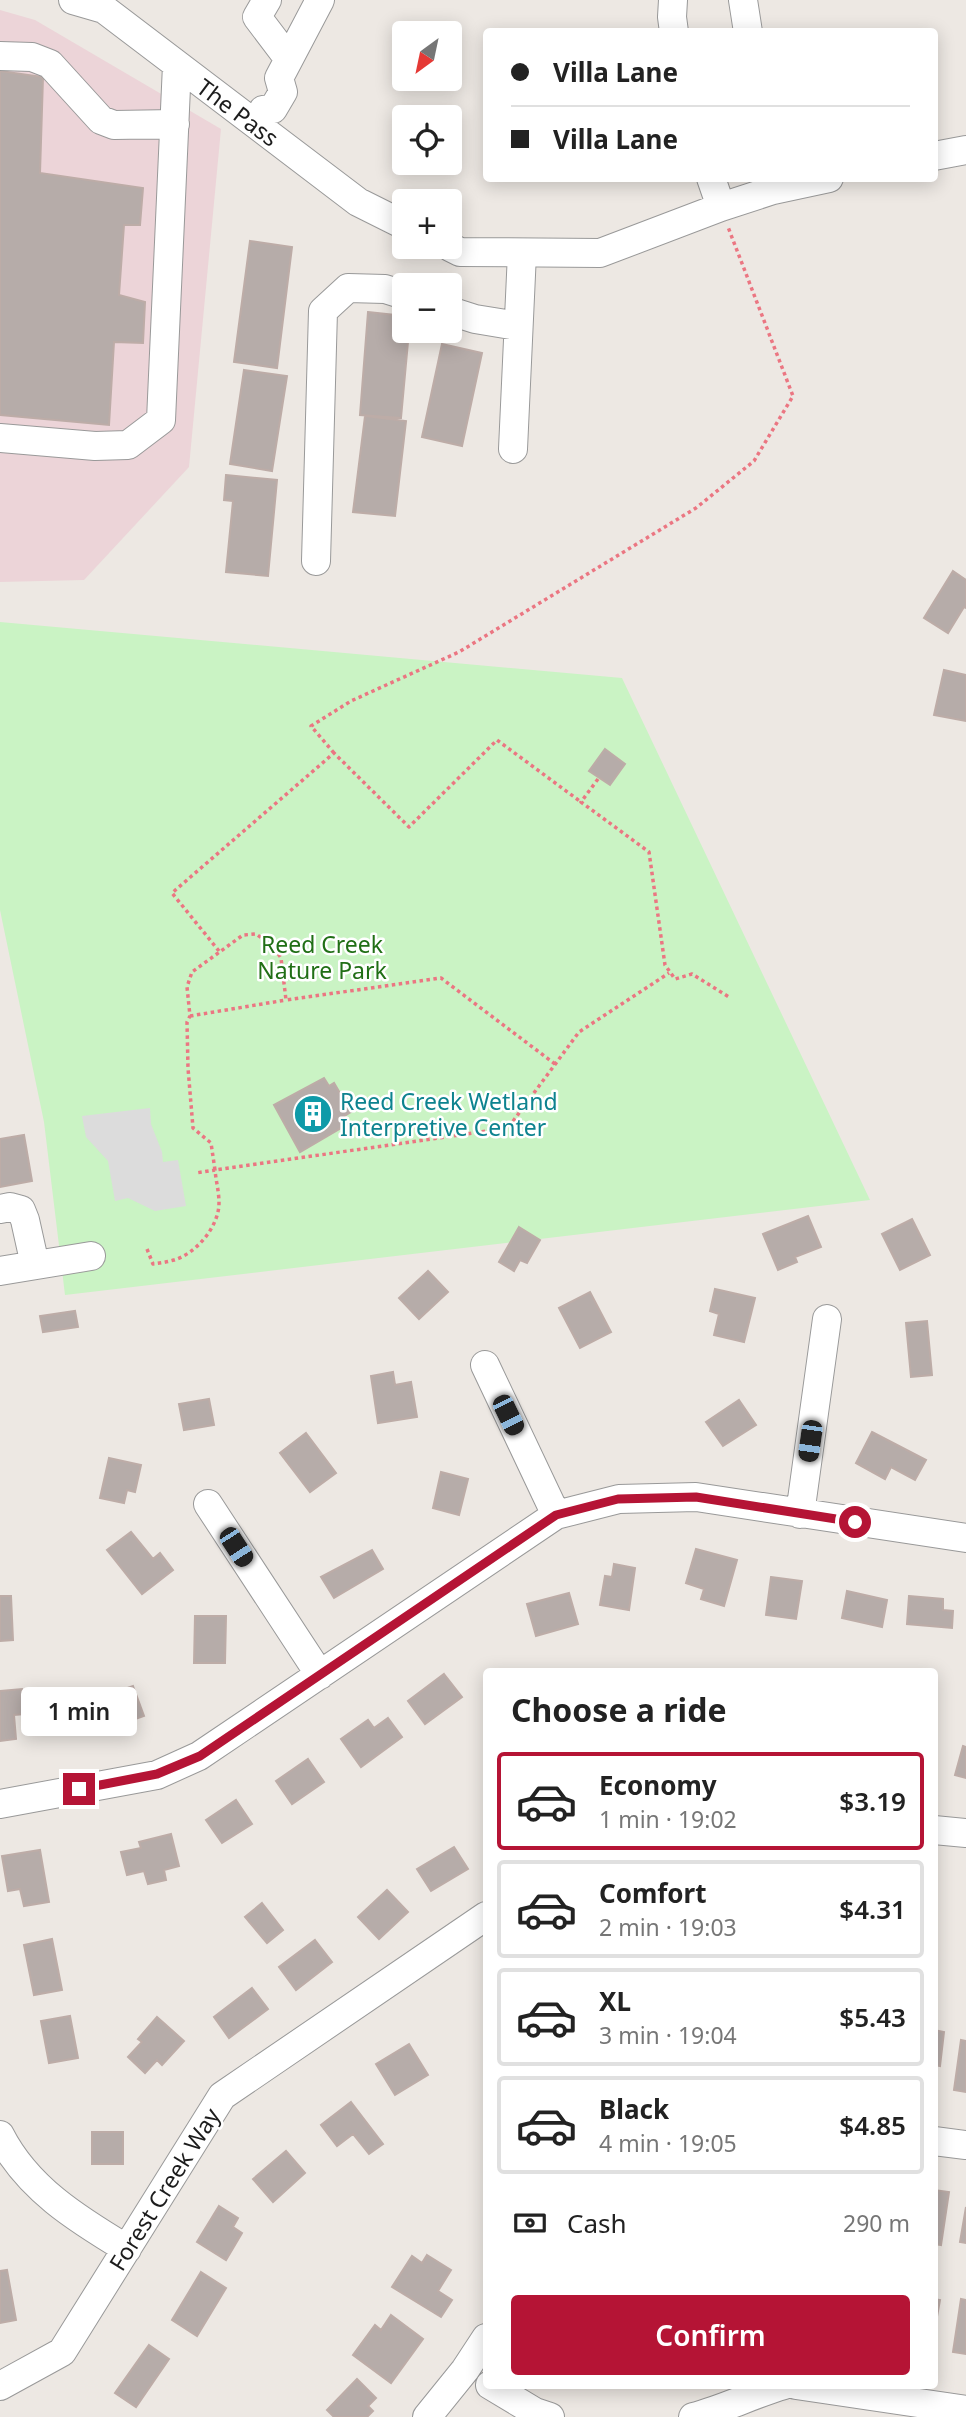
<!DOCTYPE html>
<meta charset="utf-8">
<style>
:root{--surface:#fff;--page:#f2f2f2;--text:#222;--muted:#767676;--line:#e0e0e0;--accent:#b51435}
body{margin:0;font-family:"Noto Sans",sans-serif;background:var(--page);color:var(--text);height:100vh;display:flex;flex-direction:column;font-size:26px;white-space:nowrap}
*{box-sizing:border-box;margin:0}
p{font-size:23px;color:var(--muted)}
.icon{flex:none;width:38px;height:38px;fill:none;stroke:currentColor;stroke-width:2;stroke-linecap:round;stroke-linejoin:round}
.map{position:relative;flex:1;overflow:hidden}
.sheet{position:absolute;left:483px;top:1668px;width:455px;height:721px;display:flex;flex-direction:column;background:var(--surface);border-radius:7px;box-shadow:0 4px 18px #0003}
.sheet>*{flex:none}
.banner{position:absolute;left:483px;top:28px;width:455px;height:154px;border-radius:7px;box-shadow:0 4px 18px #0003;display:grid;align-content:center;height:154px;padding:0 28px;background:var(--surface)}
.needle{width:46px;rotate:213deg}
.buttons{position:absolute;left:392px;top:21px;display:grid;gap:14px}
.buttons a{display:grid;place-items:center;width:70px;height:70px;border-radius:7px;background:var(--surface);box-shadow:0 4px 18px #0003;font-size:35px}
.end{position:absolute;width:32px;height:32px;margin:-16px;border:9px solid #b51435;background:#fff;box-shadow:0 0 0 4px #fff}
.from{border-radius:50%}
.bubble{position:absolute;height:49px;border-radius:7px;background:var(--surface);box-shadow:0 4px 18px #0003;font-size:23px;font-weight:600;line-height:49px;text-align:center}
.car{position:absolute;width:21px;height:42px;margin:-21px -10px;border-radius:9px;box-shadow:0 0 5px 2px #0007;background:linear-gradient(#222 24%,#8ab4d8 0 40%,#222 0 76%,#8ab4d8 0 86%,#222 0)}
.banner b{display:flex;align-items:center;gap:24px;height:66px;font-size:26px}
.banner b+b{border-top:2px solid var(--line)}
.banner i{width:18px;height:18px;background:var(--text)}
ul{padding:0;list-style:none}
li{display:flex;align-items:center;gap:21px;height:98px;margin:0 14px 10px;padding:0 14px;border:4px solid var(--line);border-radius:7px}
li div{flex:1}
li b{display:block;font-size:26px}
li em{font-style:normal;font-weight:600}
li.selected{border-color:var(--accent)}
li>.icon{width:63px;height:63px;stroke-width:1.5}
h2{padding:0 28px;font-size:32px;line-height:84px}
.pay{display:flex;align-items:center;gap:18px;height:77px;padding:0 28px;font-size:26px}
.pay p{margin-inline-start:auto}
.action{display:flex;gap:14px;margin-top:auto;padding:14px 28px}
.action a{flex:1;height:80px;border-radius:7px;background:var(--accent);color:#fff;font-size:28px;font-weight:600;line-height:80px;text-align:center}
.map>svg:first-child{display:block}
.commercial{fill:#ecd4d8}
.park{fill:#caf3c4}
.parking{fill:#dcdcdc}
.building{fill:#b6aca9;stroke:#bdaca7;stroke-width:2}
.lines{fill:none;stroke-linecap:round;stroke-linejoin:round}
.minor-casing{stroke:#999;stroke-width:30}
.path{stroke:#eb7682;stroke-width:3.5;stroke-dasharray:3.5 3.5;stroke-linecap:butt}
.minor{stroke:#fff;stroke-width:28}
.route{stroke:#b51435;stroke-width:9}
.labels{text-anchor:middle;dominant-baseline:central;stroke-width:5;stroke-linejoin:round;paint-order:stroke}
.street-label{font-size:23px;fill:#1c1c1c;stroke:#fff}
.park-label{font-size:23px;fill:#216f16;stroke:#fff}
.culture-label{font-size:23px;fill:#0d838f;stroke:#fff;text-anchor:start}
</style>
<div class="map">
<svg width="966" height="2417" viewBox="0 0 966 2417">
<rect width="100%" height="100%" fill="#ede8e3"/>
<path class="commercial" d="M0,10L35,20L221,129L189,467L84,580L0,582Z"/>
<path class="park" d="M0,622L622,678L870,1200L65,1295L44,1122L0,910Z"/>
<path class="parking" d="M150,1108L151,1124L162,1152L163,1162L178,1160L186,1206L155,1211L128,1198L115,1201L108,1161L86,1137L82,1116Z"/>
<path class="building" d="M0,71L43,77L40,173L143,188L140,225H124L119,295L145,302L143,343L114,342L109,425L0,415Z
M250,241L292,247L277,368L234,362Z
M368,312L404,316V331H409L401,418L360,415Z
M442,344L482,353L462,446L422,437Z
M244,370L287,376L272,471L230,464Z
M365,416L406,421L395,516L353,512Z
M226,475L277,480L268,576L226,572L233,501L224,500Z
M953,571L966,580V608L964,607L948,633L924,618Z
M944,670L966,675V721L934,715Z
M605,749L625,764L610,785L589,771Z
M324,1078L329,1086L334,1083L351,1112L343,1117L348,1124L300,1152L274,1105Z
M24,1135L32,1181L0,1187V1139Z
M808,1216L821,1247L795,1257L797,1262L778,1270L763,1234Z
M912,1219L930,1255L900,1270L882,1234Z
M519,1227L540,1240L527,1263L520,1260L514,1271L499,1262Z
M428,1271L448,1292L419,1319L399,1298Z
M715,1289L755,1298L744,1342L714,1335L719,1314L710,1311Z
M590,1292L611,1332L580,1348L559,1308Z
M75,1311L78,1327L43,1332L40,1316Z
M927,1321L932,1375L911,1377L906,1323Z
M393,1372L395,1385L411,1382L417,1417L378,1423L371,1376Z
M209,1399L214,1425L184,1430L179,1404Z
M739,1400L756,1425L723,1446L706,1422Z
M872,1432L926,1460L915,1480L891,1467L885,1479L856,1463Z
M306,1433L336,1473L310,1492L280,1453Z
M109,1458L141,1465L135,1492L127,1490L124,1503L100,1498Z
M441,1472L468,1479L459,1515L433,1508Z
M131,1532L153,1559L160,1553L173,1570L142,1594L107,1550Z
M696,1549L737,1560L724,1606L701,1599L704,1589L686,1583Z
M372,1550L383,1569L334,1598L321,1577Z
M614,1564L635,1568L629,1610L600,1605L605,1576L612,1577Z
M771,1577L802,1581L796,1619L766,1615Z
M847,1591L887,1600L882,1627L842,1618Z
M569,1593L578,1624L536,1636L527,1604Z
M0,1596H11L13,1640L0,1641Z
M909,1596L943,1599V1610L953,1611L952,1628L907,1624Z
M195,1616H226L225,1663H194Z
M444,1674L462,1697L425,1724L408,1701Z
M133,1686L144,1716L113,1727L110,1717L91,1724L84,1703Z
M22,1689L24,1714L14,1715L16,1739L0,1741V1691Z
M388,1718L402,1737L361,1767L341,1739L368,1720L374,1728Z
M963,1746L966,1747V1778L955,1775Z
M308,1759L324,1782L292,1804L276,1781Z
M236,1800L252,1824L222,1843L206,1820Z
M171,1834L179,1866L164,1870L166,1880L148,1884L144,1871L127,1875L121,1852L141,1848L139,1842Z
M454,1847L468,1869L431,1891L417,1869Z
M40,1850L49,1902L24,1906L20,1889L8,1891L2,1856Z
M387,1890L408,1912L379,1939L358,1917Z
M262,1903L283,1930L267,1943L245,1917Z
M52,1939L62,1990L34,1995L24,1945Z
M315,1940L332,1962L296,1990L279,1967Z
M252,1988L268,2009L229,2038L214,2017Z
M70,2016L78,2058L49,2063L41,2021Z
M157,2017L184,2041L162,2065L157,2060L145,2073L128,2057L142,2042L138,2039Z
M934,2030L944,2032L940,2066L934,2065Z
M961,2040L966,2041V2092L954,2090Z
M409,2044L428,2075L395,2095L376,2064Z
M351,2102L383,2144L369,2154L353,2134L337,2146L321,2125Z
M92,2132H123V2164H92Z
M286,2151L305,2173L273,2202L253,2179Z
M934,2190L949,2192L941,2245L934,2244Z
M219,2206L238,2218L233,2227L242,2233L226,2260L197,2242Z
M966,2207V2243L960,2242Z
M427,2255L451,2270L438,2291L452,2300L441,2317L392,2287L412,2256L422,2263Z
M7,2270L16,2320L0,2323V2271Z
M201,2272L226,2288L197,2336L172,2320Z
M934,2299L940,2300L934,2333Z
M961,2299L966,2300V2354L953,2352Z
M391,2315L423,2339L391,2383L353,2355L375,2325L381,2330Z
M149,2345L169,2359L136,2407L115,2393Z
M357,2379L376,2398L368,2406L373,2411L367,2417H334L327,2410Z"/>
<g class="lines">
<g class="minor-casing">
<path id="minor" d="M73,0L104,9L358,202L404,225
M267,0L257,17L288,58
M673,0L672,17L674,32
M743,0L748,32
M0,56L32,57L50,64L101,120L114,125L175,124
M263,110L273,109L283,92L279,78L320,0
M934,156L966,150
M711,178L721,207
M450,247L460,252L600,253L721,207L773,190L829,178
M450,311L475,319L518,326
M0,438L95,446L128,445L161,420L177,65
M513,449L522,253
M316,561L323,311L348,288L385,289L404,295
M0,1209L10,1207L21,1210L25,1220L35,1265
M0,1271L91,1256
M485,1365L556,1515
M208,1504L320,1675
M800,1514L827,1319
M0,1804L157,1775L199,1756L556,1515L619,1499L696,1497L966,1538
M934,1830L966,1833
M0,2135C27,2188 77,2219 127,2249
M934,2141L966,2145
M490,2385L535,2412L550,2417
M796,2385L966,2410
M0,2386L62,2352L222,2096L486,1916
M427,2417L465,2370L486,2338
M693,2417C724,2409 753,2394 784,2385"/>
</g>
<path class="path" d="M334,753L311,726L351,701L459,652L696,508L754,461L793,396L728,227
M598,779L581,802L649,852L665,965L675,979L692,974L729,997
M219,951L172,893L334,753L409,827L497,740L581,802
M190,1016L286,1000
M555,1064L441,978L286,1000L281,958L273,946L256,934L243,935L192,972L187,987L190,1016L187,1022L188,1068L193,1128L211,1143L215,1170L508,1128L579,1032L669,973
M147,1249L153,1264C160,1263 167,1262 174,1260C197,1253 219,1226 219,1203C219,1192 216,1181 215,1170L196,1173"/>
<use href="#minor" class="minor"/>
</g>
<g class="lines">
<path class="route" d="M79,1789L157,1774L200,1756L556,1515L618,1499L696,1497L855,1522"/>
</g>
<defs>
<g id="building-disc" transform="scale(2.0125)"><circle r="9.5" fill="#0f9aa8" stroke="#fff"/><path d="M-4-6H4V6H1V3H-1V6H-4ZM-2.5-4.3h1.7v1.8h-1.7ZM.8-4.3h1.7v1.8H.8ZM-2.5-1h1.7V.8h-1.7ZM.8-1h1.7V.8H.8Z" fill="#fff"/></g>
</defs>
<g fill-rule="evenodd">
<use href="#building-disc" x="313" y="1114"/>
</g>
<g class="labels">
<g class="street-label">
<text transform="translate(238 112) rotate(37)">The Pass</text>
<text transform="translate(164 2189) rotate(-58)">Forest Creek Way</text>
</g>
<g class="park-label">
<text x="322" y="944">Reed Creek<tspan x="322" dy="26">Nature Park</tspan></text>
</g>
<g class="culture-label">
<text x="340" y="1101">Reed Creek Wetland<tspan x="340" dy="26">Interpretive Center</tspan></text>
</g>
</g>
</svg>
<div class="buttons">
<a><svg class="needle" viewBox="-14 -14 28 28"><path d="M0-13l5 13h-10z" fill="#e53935"/><path d="M0 13l5-13h-10z" fill="#767676"/></svg></a>
<a><svg class="icon" aria-label="locate" viewBox="0 0 24 24"><circle cx="12" cy="12" r="6"/><path d="M12 2v4M12 18v4M2 12h4M18 12h4"/></svg></a>
<a>+</a>
<a>−</a>
</div>
<i class="end from" style="left:855px;top:1522px"></i>
<i class="end" style="left:79px;top:1789px"></i>
<div class="bubble" style="left:21px;top:1687px;width:116px">1 min</div>
<i class="car" style="left:508px;top:1415px;rotate:154deg"></i>
<i class="car" style="left:810px;top:1441px;rotate:188deg"></i>
<i class="car" style="left:236px;top:1547px;rotate:147deg"></i>
<div class="banner">
<b><i class="from"></i>Villa Lane</b>
<b><i></i>Villa Lane</b>
</div>
<section class="sheet">
<h2>Choose a ride</h2>
<ul>
<li class="selected"><svg class="icon" aria-label="car" viewBox="0 0 24 24"><path d="M5 17H2v-5l4-1 3-4h7l3 4 3 1v5h-3M9 17h6M6 11h13"/><circle cx="7" cy="17" r="2"/><circle cx="17" cy="17" r="2"/></svg><div><b>Economy</b><p>1 min · 19:02</p></div><em>$3.19</em></li>
<li><svg class="icon" aria-label="car" viewBox="0 0 24 24"><path d="M5 17H2v-5l4-1 3-4h7l3 4 3 1v5h-3M9 17h6M6 11h13"/><circle cx="7" cy="17" r="2"/><circle cx="17" cy="17" r="2"/></svg><div><b>Comfort</b><p>2 min · 19:03</p></div><em>$4.31</em></li>
<li><svg class="icon" aria-label="car" viewBox="0 0 24 24"><path d="M5 17H2v-5l4-1 3-4h7l3 4 3 1v5h-3M9 17h6M6 11h13"/><circle cx="7" cy="17" r="2"/><circle cx="17" cy="17" r="2"/></svg><div><b>XL</b><p>3 min · 19:04</p></div><em>$5.43</em></li>
<li><svg class="icon" aria-label="car" viewBox="0 0 24 24"><path d="M5 17H2v-5l4-1 3-4h7l3 4 3 1v5h-3M9 17h6M6 11h13"/><circle cx="7" cy="17" r="2"/><circle cx="17" cy="17" r="2"/></svg><div><b>Black</b><p>4 min · 19:05</p></div><em>$4.85</em></li>
</ul>
<div class="pay"><svg class="icon" aria-label="cash" viewBox="0 0 24 24"><path d="M3 7h18v10H3z"/><circle cx="12" cy="12" r="2"/></svg>Cash<p>290 m</p></div>
<div class="action"><a>Confirm</a></div>
</section>
</div>
